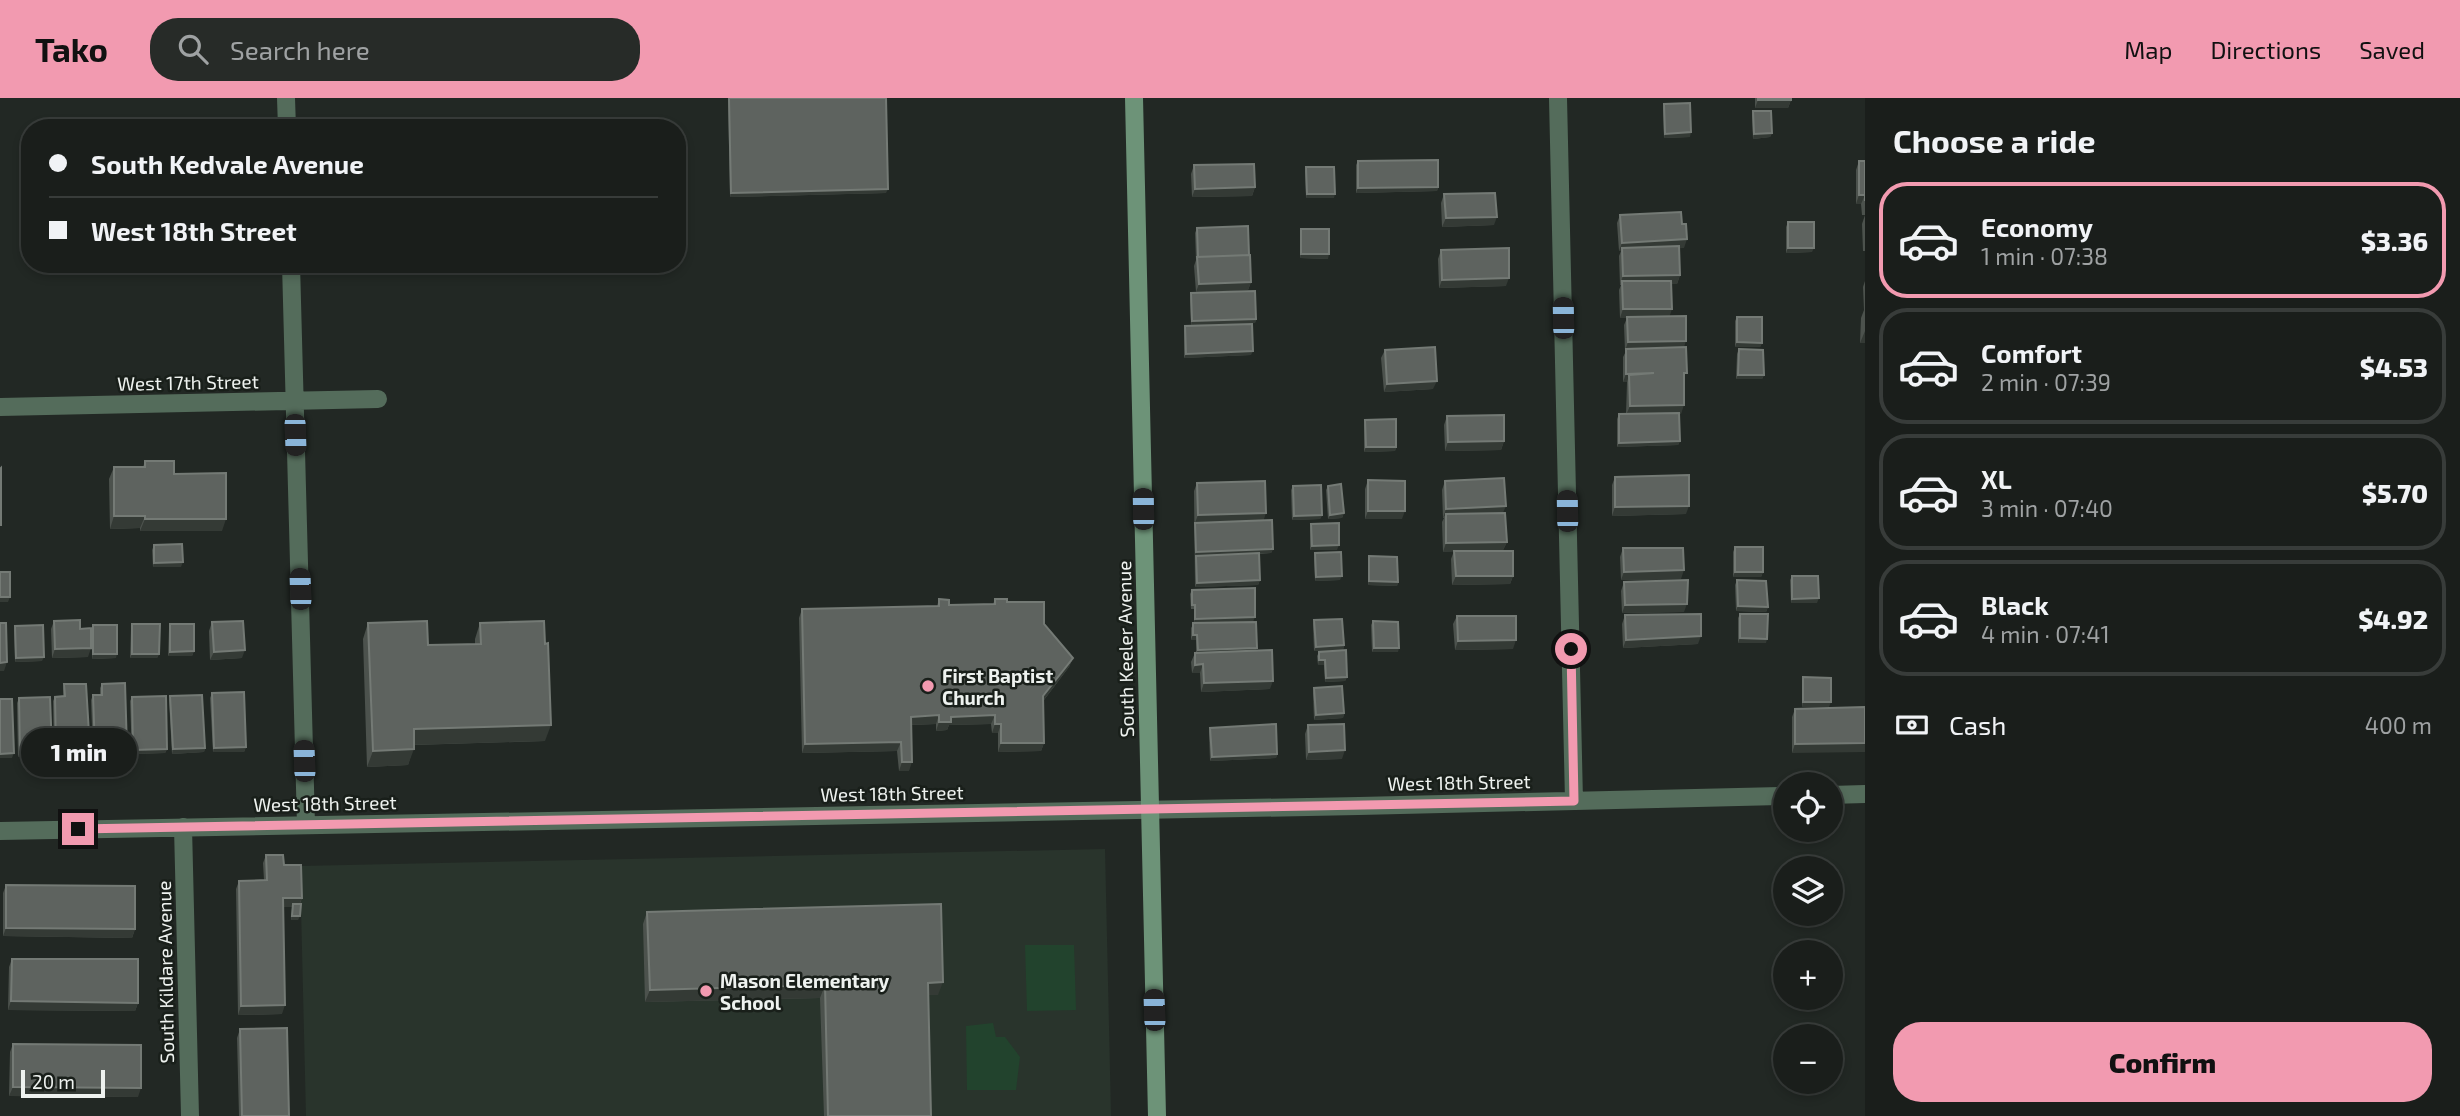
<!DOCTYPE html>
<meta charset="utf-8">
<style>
:root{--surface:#1a1e1b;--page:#272b28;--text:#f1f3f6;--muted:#9fa2a3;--line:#383c3a;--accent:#f29ab0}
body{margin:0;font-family:"Exo 2",sans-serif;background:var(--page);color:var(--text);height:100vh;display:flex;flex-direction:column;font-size:26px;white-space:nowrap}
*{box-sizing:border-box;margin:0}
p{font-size:23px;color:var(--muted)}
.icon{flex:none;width:38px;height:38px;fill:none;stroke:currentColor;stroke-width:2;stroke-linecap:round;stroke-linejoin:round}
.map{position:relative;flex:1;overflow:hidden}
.details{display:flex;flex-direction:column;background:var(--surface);width:595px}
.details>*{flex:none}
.guide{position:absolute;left:21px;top:21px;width:665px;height:154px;border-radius:28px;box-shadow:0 4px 10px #0003,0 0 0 2px var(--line);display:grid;align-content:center;height:154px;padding:0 28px;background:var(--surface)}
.controls{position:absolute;left:1773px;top:674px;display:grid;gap:14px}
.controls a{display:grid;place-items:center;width:70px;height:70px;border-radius:50%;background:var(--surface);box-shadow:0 4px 10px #0003,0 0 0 2px var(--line);font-size:35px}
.scale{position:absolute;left:21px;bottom:18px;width:84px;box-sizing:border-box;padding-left:7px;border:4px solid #eef2ef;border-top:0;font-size:19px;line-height:24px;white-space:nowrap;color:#eef2ef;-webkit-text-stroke:5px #191f1a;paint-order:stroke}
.end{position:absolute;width:32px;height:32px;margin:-16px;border:9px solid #f29ab0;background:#111;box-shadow:0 0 0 4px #111}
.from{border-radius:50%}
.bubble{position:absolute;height:49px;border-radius:24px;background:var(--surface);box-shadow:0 4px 10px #0003,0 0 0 2px var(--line);font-size:23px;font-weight:800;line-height:49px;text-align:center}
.car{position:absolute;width:21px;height:42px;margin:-21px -10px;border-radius:9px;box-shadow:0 0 5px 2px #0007;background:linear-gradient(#222 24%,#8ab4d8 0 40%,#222 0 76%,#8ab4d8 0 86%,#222 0)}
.guide b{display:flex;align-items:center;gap:24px;height:66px;font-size:26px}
.guide b+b{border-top:2px solid var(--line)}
.guide i{width:18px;height:18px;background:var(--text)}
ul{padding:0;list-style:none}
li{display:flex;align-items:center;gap:21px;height:116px;margin:0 14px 10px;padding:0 14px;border:4px solid var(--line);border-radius:28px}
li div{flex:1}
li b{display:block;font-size:26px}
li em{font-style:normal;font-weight:800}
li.on{border-color:var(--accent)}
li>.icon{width:63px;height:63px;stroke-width:1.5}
h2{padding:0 28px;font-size:32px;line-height:84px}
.pay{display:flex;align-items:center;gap:18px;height:77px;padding:0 28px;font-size:26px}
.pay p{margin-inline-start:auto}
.action{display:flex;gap:14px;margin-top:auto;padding:14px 28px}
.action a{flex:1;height:80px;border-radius:28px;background:var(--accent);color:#111;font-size:28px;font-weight:800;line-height:80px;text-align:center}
header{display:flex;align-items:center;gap:42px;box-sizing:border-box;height:98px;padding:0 35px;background:var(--accent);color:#111}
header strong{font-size:33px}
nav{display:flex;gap:38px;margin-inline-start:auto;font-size:24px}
.search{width:490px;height:63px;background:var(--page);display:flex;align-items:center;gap:18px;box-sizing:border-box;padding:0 24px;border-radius:28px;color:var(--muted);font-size:26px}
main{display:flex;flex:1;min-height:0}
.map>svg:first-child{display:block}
.built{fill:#29342c}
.green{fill:#22432d}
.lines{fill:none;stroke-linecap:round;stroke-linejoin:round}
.street{stroke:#546c5b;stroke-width:18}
.secondary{stroke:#6d9378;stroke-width:18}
.wall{fill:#4c524d}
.shaded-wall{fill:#343a35}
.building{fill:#5e635f;stroke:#747a75;stroke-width:2}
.route{stroke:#f29ab0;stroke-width:9}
.poi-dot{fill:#f29ab0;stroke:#191f1a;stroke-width:2.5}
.labels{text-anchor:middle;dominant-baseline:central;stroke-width:5;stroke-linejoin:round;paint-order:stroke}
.street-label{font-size:19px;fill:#eef2ef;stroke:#191f1a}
.poi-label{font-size:19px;font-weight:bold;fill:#eef2ef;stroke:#191f1a;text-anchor:start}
</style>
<header>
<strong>Tako</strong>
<div class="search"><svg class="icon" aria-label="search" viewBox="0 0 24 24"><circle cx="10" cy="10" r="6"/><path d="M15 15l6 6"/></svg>Search here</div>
<nav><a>Map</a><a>Directions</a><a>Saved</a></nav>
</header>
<main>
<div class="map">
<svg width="1865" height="1018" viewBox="0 0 1865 1018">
<rect width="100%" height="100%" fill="#222824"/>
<path class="built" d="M1105,751L1111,1018H306L300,768Z"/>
<path class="green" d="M1025,847H1074L1076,912L1027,913Z
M993,925L996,939H1005L1020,959L1016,992H967L966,928Z"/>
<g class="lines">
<path class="street" d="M286,0L287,30
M1558,0L1574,703
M291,166L306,727
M0,309L378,301
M1830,697L1865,696
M183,729L190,1018
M0,733L1359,708L1785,698"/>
<path class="secondary" d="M1134,0L1157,1018"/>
</g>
<path class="wall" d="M728,0H886V95L730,99Z
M1755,0H1791V2L1788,10H1755Z
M1664,6L1690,39L1664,40L1663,10Z
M1753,13L1772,35L1770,39L1753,41L1752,17Z
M1358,63L1438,89L1437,93L1356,95V67Z
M1859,63H1865V117H1862L1861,106H1856V72Z
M1194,67L1255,89L1252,98L1192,99L1191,76Z
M1306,69L1334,100H1306L1305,73Z
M1444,96L1494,127L1442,129L1441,105Z
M1620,117L1684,150H1679L1680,177L1677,186H1671L1669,219L1684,249V283L1681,316H1679L1680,343L1678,347L1617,349V321L1619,316H1626L1627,284H1623V259L1626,253H1625L1624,227L1627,220H1620L1619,192L1621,187H1620L1619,158L1621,153H1619L1617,125Z
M1865,117V153H1863L1862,126Z
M1788,124L1812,154L1786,155V129Z
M1197,130L1251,184L1248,192L1196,194L1194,168L1196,162L1195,135Z
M1301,131L1328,161L1300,160V136Z
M1441,152L1506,188L1439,190L1438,161Z
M1865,183V245H1860L1861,220L1864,212L1863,189Z
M1191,195L1256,221L1255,225L1191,227L1190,200Z
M1737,219L1762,245L1760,249H1735V223Z
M1185,228L1251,257L1184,260V233Z
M1739,251L1764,277L1762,281H1736L1737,256Z
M1385,252L1433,291L1384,294L1381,260Z
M1447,318L1504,343L1501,352L1445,353L1444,327Z
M1365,322L1396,349L1395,353L1364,354V327Z
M145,363L174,376L222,433H140V430L110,431L109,381L114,369H143Z
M1615,379L1686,416L1612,418V387Z
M1368,382L1402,421H1365V391Z
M1445,383L1503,415L1507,444L1503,452L1513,478L1510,486L1452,487L1451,461L1454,453L1443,454L1442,424L1444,420H1443L1442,392Z
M1197,385L1264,422L1273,451L1271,455L1259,456L1260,482L1258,487L1195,489L1194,393Z
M1293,388L1322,417L1320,421L1292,422L1291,392Z
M1328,388L1344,415L1342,420L1328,421L1326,392Z
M1311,426L1337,452H1310V430Z
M154,447L181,469H153L152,452Z
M1735,449L1763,474L1761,479H1733V454Z
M1623,450L1681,481L1621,482L1620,459Z
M1315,455L1340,482L1315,483L1314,460Z
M1369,458L1398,484L1397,488L1368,487V462Z
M1792,478L1817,505H1791L1790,482Z
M1737,482L1768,509L1766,514L1736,513L1735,487Z
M1624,484L1684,514L1622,515L1621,493Z
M1192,492L1254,524L1256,553L1270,591L1201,594L1200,575H1192L1191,564L1195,555H1196V542H1191V530L1194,525V511H1191L1190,496Z
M939,501L949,507L993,506L995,501L1007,504L1044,526L1073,560L1069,569L1044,602V645L1041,653L998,654V635H992L991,626L949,627L947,632L936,633V626L911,627L909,673H899L897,653L802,655L799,520L802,511L937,508Z
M1740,516L1766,545H1738V520Z
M1625,517L1698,546L1623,550L1622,526Z
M1457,518L1513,551L1455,552L1453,526Z
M1314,522L1344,547L1343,552L1314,553L1313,526Z
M54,523L80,531L88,559L52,560L51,531Z
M1373,523L1398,554H1372L1371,527Z
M212,524L242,560L210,562L209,533Z
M368,525L428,547L475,546V541L480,525L545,643L414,647L408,667L367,669L363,541Z
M132,526L159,556L157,560H130L131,531Z
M170,526L194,553L192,558H168L169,530Z
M93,527L116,560L92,561V532Z
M15,528L42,563L15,564L14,532Z
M1319,554L1347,579L1345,583L1325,584L1324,567H1318L1317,558Z
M1803,579L1829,609H1802V584Z
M64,586L88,656L54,657L53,603L55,599L63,598V590Z
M102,586L126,655L93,656L91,602L93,597H100V590Z
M1314,590L1344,615L1343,620L1314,622L1313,595Z
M212,595L246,649L244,654H213L210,600Z
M170,598L205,650L204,654L172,656L169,602Z
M132,599L167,651L165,655L132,656L130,603Z
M19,600L50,658L18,659L17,605Z
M1865,609L1792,655V619L1795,611Z
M1308,627L1342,661L1306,662L1305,636Z
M1210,630L1277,656L1276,660L1210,663L1209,634Z
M266,757L284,767L302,800L300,806L298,822H291L292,809H283L282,916L238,917L236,791L239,783L264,782L263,765Z
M6,787L135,831L132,840L3,838V795Z
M647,814L938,897H928L931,1018H824L820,900L645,904L643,826Z
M12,861L138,905L135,913L8,912L9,869Z
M240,931L289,1018H239L237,940Z
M13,946L138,999L9,998L10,954Z"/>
<path class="shaded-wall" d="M1758,2H1791L1788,10H1755Z
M1691,34L1690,39L1664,40L1665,36Z
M1772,35L1770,39L1753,41L1754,36Z
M1255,89L1252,98L1192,99L1195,91Z
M1438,89L1437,93L1356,95L1358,90Z
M888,91L886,95L730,99L731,95Z
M1307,96H1335L1334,100H1306Z
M1859,97H1865L1861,106H1856Z
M1497,119L1494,127L1442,129L1446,120Z
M1687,141L1684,150L1622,153V150L1621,153H1619L1622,145Z
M1788,150H1814L1812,154L1786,155Z
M1301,156H1329L1328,161L1300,160Z
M1680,177L1677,186L1622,187V183L1620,187L1623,178Z
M1509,180L1506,188L1439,190L1442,182Z
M1251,184L1248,192L1196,194L1199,186Z
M1623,211H1672L1669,220H1620Z
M1256,221L1255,225L1191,227L1192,223Z
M1865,233V245H1860Z
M1686,243L1683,252L1625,253L1628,244Z
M1737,244L1762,245L1760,249H1735Z
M1253,253L1251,257L1184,260L1186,256Z
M1654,275L1629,277L1627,284H1623L1626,276Z
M1738,277H1764L1762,281H1736Z
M1437,283L1433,291L1384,294L1387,286Z
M1684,307L1681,316L1626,317L1630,308Z
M1504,343L1501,352L1445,353L1448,344Z
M1680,343L1678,347L1617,349L1619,345Z
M1366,349H1396L1395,353L1364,354Z
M1506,408L1502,417L1446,416L1443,420L1446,411Z
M1689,408L1686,416L1612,418L1615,409Z
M1368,413H1405L1402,421H1365Z
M1266,415L1263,424L1195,425L1198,417Z
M1344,415L1342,420L1328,421L1330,417Z
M1322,417L1320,421L1292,422L1294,418Z
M114,418H145L140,430L110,431Z
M145,421H226L222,433H140Z
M1507,444L1503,452L1443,454L1446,445Z
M1339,447L1337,452H1310L1312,448Z
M1273,451L1271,455L1195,458L1196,454Z
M183,464L181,469H153L154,465Z
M1684,472L1681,481L1621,482L1624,474Z
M1735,474H1763L1761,479H1733Z
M1342,478L1340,482L1315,483L1316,479Z
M1456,478H1513L1510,486L1452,487Z
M1260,482L1258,487L1195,489L1197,485Z
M1369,483L1398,484L1397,488L1368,487Z
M0,499H10L8,504H0Z
M1819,500L1817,505H1791L1792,501Z
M1687,506L1684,514L1622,515L1625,507Z
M1738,508L1768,509L1766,514L1736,513Z
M1255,519L1253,524L1194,525L1195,521Z
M1193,537H1197L1196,542H1191Z
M1701,538L1698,546L1623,550L1626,542Z
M1740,540L1767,541L1766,545H1738Z
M1516,542L1513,551L1455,552L1458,543Z
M1344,547L1343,552L1314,553L1316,549Z
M91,550L88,559L52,560L55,551Z
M1257,550L1255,555L1196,556L1198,552Z
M1374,550H1399L1398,554H1372Z
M245,552L242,560L210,562L214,554Z
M194,553L192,558H168L170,554Z
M93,556H117L116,560L92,561Z
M132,556H159L157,560H130Z
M44,559L42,563L15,564L16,560Z
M1073,560L1069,569L1040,607L1043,598Z
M1319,562H1325L1324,567H1318Z
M7,564L4,573H0V565Z
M1203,566L1200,575H1192L1195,567Z
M1347,579L1345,583L1325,584L1326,580Z
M1273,583L1270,591L1201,594L1204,585Z
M1803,604H1831L1829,609H1802Z
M1344,615L1343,620L1314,622L1316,617Z
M939,617L936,626L908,627L911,619Z
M995,617L991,626L949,627L947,632L936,633L939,624L951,619Z
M995,626H1001L998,635H992Z
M551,627L545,643L408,647L414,631Z
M901,644L897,653L802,655L805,646Z
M1001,645H1044L1041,653L998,654Z
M1865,645V654L1792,655L1795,646Z
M246,649L244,654H213L214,650Z
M205,650L204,654L172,656L173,651Z
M127,651L126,655L93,656L95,652Z
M167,651L165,655L132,656L133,652Z
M414,651L408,667L367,669L373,653Z
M90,652L88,656L54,657L56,653Z
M1345,652L1342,661L1306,662L1309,654Z
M52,653L50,658L18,659L20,654Z
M14,655L12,660H0V656Z
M1277,656L1276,660L1210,663L1212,659Z
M902,664H912L909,673H899Z
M283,800H302L298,809L293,806L292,809H279Z
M292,818H300L298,822H291Z
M6,830L135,831L132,840L3,838Z
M943,884L938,897H923L928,885Z
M825,887L820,900L645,904L650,892Z
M11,903L138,905L135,913L8,912Z
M285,907L282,916L238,917L241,908Z
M13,989L141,990L138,999L9,998Z"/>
<path class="building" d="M729,0H886L888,91L731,95Z
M1758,0H1791V2H1758Z
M1690,5L1691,34L1665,36L1664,6Z
M1753,13H1771L1772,35L1754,36Z
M1438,62V89L1358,90V63Z
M1859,63H1865V103V97H1859Z
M1254,66L1255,89L1195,91L1194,67Z
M1306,69H1334L1335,96H1307Z
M1495,95L1497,119L1446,120L1444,96Z
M1681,114L1682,126H1686L1687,141L1622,145L1620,117Z
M1788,124H1814V150H1788Z
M1248,128L1249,157L1198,159L1197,130Z
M1301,131H1329V156H1301Z
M1679,148L1680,177L1623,178L1622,150Z
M1509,150V180L1442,182L1441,152Z
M1250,157L1251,184L1199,186L1197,159Z
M1622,183H1671L1672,211H1623Z
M1255,193L1256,221L1192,223L1191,195Z
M1686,218V243L1628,244L1627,219Z
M1737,219H1762V245L1737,244Z
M1252,226L1253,253L1186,256L1185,228Z
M1435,249L1437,283L1387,286L1385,252Z
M1686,249L1687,275H1684V307L1630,308L1629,277L1654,275L1626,276V251Z
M1739,251L1763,252L1764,277H1738Z
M1679,315L1680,343L1619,345V316Z
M1504,317V343L1448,344L1447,318Z
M1396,321V349H1366L1365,322Z
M145,363H174V376L226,375V421H145V418H114V369H145Z
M1,370V427H0V371Z
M1689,377V408L1615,409V379Z
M1504,380L1506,408L1446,411L1445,383Z
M1368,382L1405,383V413H1368Z
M1265,383L1266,415L1198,417L1197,385Z
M1341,386L1344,415L1330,417L1328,388Z
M1321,387L1322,417L1294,418L1293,388Z
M1505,415L1507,444L1446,445V416Z
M1272,422L1273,451L1196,454L1195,425Z
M1339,425V447L1312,448L1311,426Z
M182,446L183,464L154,465V447Z
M1735,449H1763V474H1735Z
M1623,450H1683L1684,472L1624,474Z
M1454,453H1513V478H1456Z
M1341,454L1342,478L1316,479L1315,455Z
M1259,455L1260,482L1197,485L1196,458Z
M1369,458L1397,459L1398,484L1369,483Z
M0,474H10V499H0Z
M1792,478H1818L1819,500L1792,501Z
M1688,482L1687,506L1625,507L1624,484Z
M1737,482L1766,483L1768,509L1738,508Z
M1255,490V519L1195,521V507H1192V492Z
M939,501L949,502V507L995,506V501H1007V504H1044V526L1073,560L1043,598L1044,645H1001V626H995V617L951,619V624H939V617L911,619L912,664H902L901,644L805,646L802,511L939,508Z
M1701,516V538L1626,542L1625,517Z
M1740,516H1768L1767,541L1740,540Z
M1457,518H1516V542L1458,543Z
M1342,521L1344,547L1316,549L1314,522Z
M80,522V531L91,530V550L55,551L54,523Z
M243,523L245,552L214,554L212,524Z
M427,523L428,547L481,546L480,525L544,523L545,546L548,545L551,627L414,631V651L373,653L368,525Z
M1373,523L1398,524L1399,550H1374Z
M1256,524L1257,550L1198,552L1197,537H1193V525Z
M0,525H6L7,564L0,565Z
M132,526H160L159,556H132Z
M170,526H194V553L170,554Z
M43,527L44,559L16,560L15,528Z
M93,527H117V556H93Z
M1272,552L1273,583L1204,585L1203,566L1195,567V555Z
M1346,552L1347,579L1326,580L1325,562H1319V554Z
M1803,579L1831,580V604H1803Z
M125,585L127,651L95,652L93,597H102V586Z
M64,586H86L90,652L56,653L55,599L65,598Z
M1342,588L1344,615L1316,617L1314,590Z
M244,594L246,649L214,650L212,595Z
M202,597L205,650L173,651L170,598Z
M166,598L167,651L133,652L132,599Z
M50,599L52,653L20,654L19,600Z
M0,601H12L14,655L0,656Z
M1865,609V645L1795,646V611Z
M1276,626L1277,656L1212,659L1210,630Z
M1344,626L1345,652L1309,654L1308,627Z
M266,757H283L284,767H301L302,800H283L285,907L241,908L239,783L267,782Z
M6,787L135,788V831L6,830Z
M293,806H301L300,818H292Z
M941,806L943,884L928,885L931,1018H828L825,887L650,892L647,814Z
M12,861H138V905L11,903Z
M287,930L289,1018H242L240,931Z
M13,946L141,947V990L13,989Z"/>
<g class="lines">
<path class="route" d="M78,731L1574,703L1571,551"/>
</g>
<g class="poi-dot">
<circle cx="928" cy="588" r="7"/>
<circle cx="706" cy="893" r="7"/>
</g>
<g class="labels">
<g class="street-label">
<text transform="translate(188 284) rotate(-1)">West 17th Street</text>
<text transform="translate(1125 551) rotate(-91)">South Keeler Avenue</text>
<text transform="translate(1459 684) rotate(-1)">West 18th Street</text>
<text transform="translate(892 695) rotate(-1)">West 18th Street</text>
<text transform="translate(325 705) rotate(-1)">West 18th Street</text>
<text transform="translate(165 874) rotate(-91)">South Kildare Avenue</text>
</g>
<g class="poi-label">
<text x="942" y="577">First Baptist<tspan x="942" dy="22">Church</tspan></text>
<text x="720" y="882">Mason Elementary<tspan x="720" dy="22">School</tspan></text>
</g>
</g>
</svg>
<div class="controls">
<a><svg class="icon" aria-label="locate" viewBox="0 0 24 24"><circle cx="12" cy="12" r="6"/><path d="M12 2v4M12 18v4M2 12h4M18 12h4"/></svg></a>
<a><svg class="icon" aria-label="layers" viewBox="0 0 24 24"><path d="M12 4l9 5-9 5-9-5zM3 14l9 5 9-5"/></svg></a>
<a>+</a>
<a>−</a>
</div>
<div class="scale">20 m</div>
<i class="end from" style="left:1571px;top:551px"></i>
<i class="end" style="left:78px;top:731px"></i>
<div class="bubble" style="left:21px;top:630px;width:116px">1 min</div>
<i class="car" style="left:1563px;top:220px;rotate:359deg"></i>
<i class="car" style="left:295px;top:337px;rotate:178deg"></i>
<i class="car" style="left:1143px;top:411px;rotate:359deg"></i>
<i class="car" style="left:1567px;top:413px;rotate:359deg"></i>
<i class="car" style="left:300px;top:491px;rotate:358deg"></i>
<i class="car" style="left:304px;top:663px;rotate:358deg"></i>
<i class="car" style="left:1154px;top:912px;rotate:358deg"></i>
<div class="guide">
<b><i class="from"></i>South Kedvale Avenue</b>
<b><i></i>West 18th Street</b>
</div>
</div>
<section class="details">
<h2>Choose a ride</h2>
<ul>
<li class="on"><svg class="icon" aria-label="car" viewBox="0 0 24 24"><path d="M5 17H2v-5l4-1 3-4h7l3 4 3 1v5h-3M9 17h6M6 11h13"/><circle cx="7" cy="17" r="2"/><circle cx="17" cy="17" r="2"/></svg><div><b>Economy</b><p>1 min · 07:38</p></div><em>$3.36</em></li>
<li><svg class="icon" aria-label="car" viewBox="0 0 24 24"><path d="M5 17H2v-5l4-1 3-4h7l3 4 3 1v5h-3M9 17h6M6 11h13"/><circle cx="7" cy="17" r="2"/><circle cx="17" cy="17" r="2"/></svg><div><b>Comfort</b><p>2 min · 07:39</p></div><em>$4.53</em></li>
<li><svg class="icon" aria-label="car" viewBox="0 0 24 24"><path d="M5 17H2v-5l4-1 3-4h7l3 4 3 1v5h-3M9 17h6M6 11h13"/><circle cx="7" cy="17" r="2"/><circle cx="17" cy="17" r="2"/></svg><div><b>XL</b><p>3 min · 07:40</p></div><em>$5.70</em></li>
<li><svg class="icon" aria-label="car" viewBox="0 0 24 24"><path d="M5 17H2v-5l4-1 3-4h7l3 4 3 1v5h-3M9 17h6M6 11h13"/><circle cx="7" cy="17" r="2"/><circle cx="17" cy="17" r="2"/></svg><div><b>Black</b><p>4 min · 07:41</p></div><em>$4.92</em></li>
</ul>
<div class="pay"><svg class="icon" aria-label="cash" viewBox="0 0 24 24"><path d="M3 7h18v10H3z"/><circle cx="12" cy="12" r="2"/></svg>Cash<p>400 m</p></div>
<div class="action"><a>Confirm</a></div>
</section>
</main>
